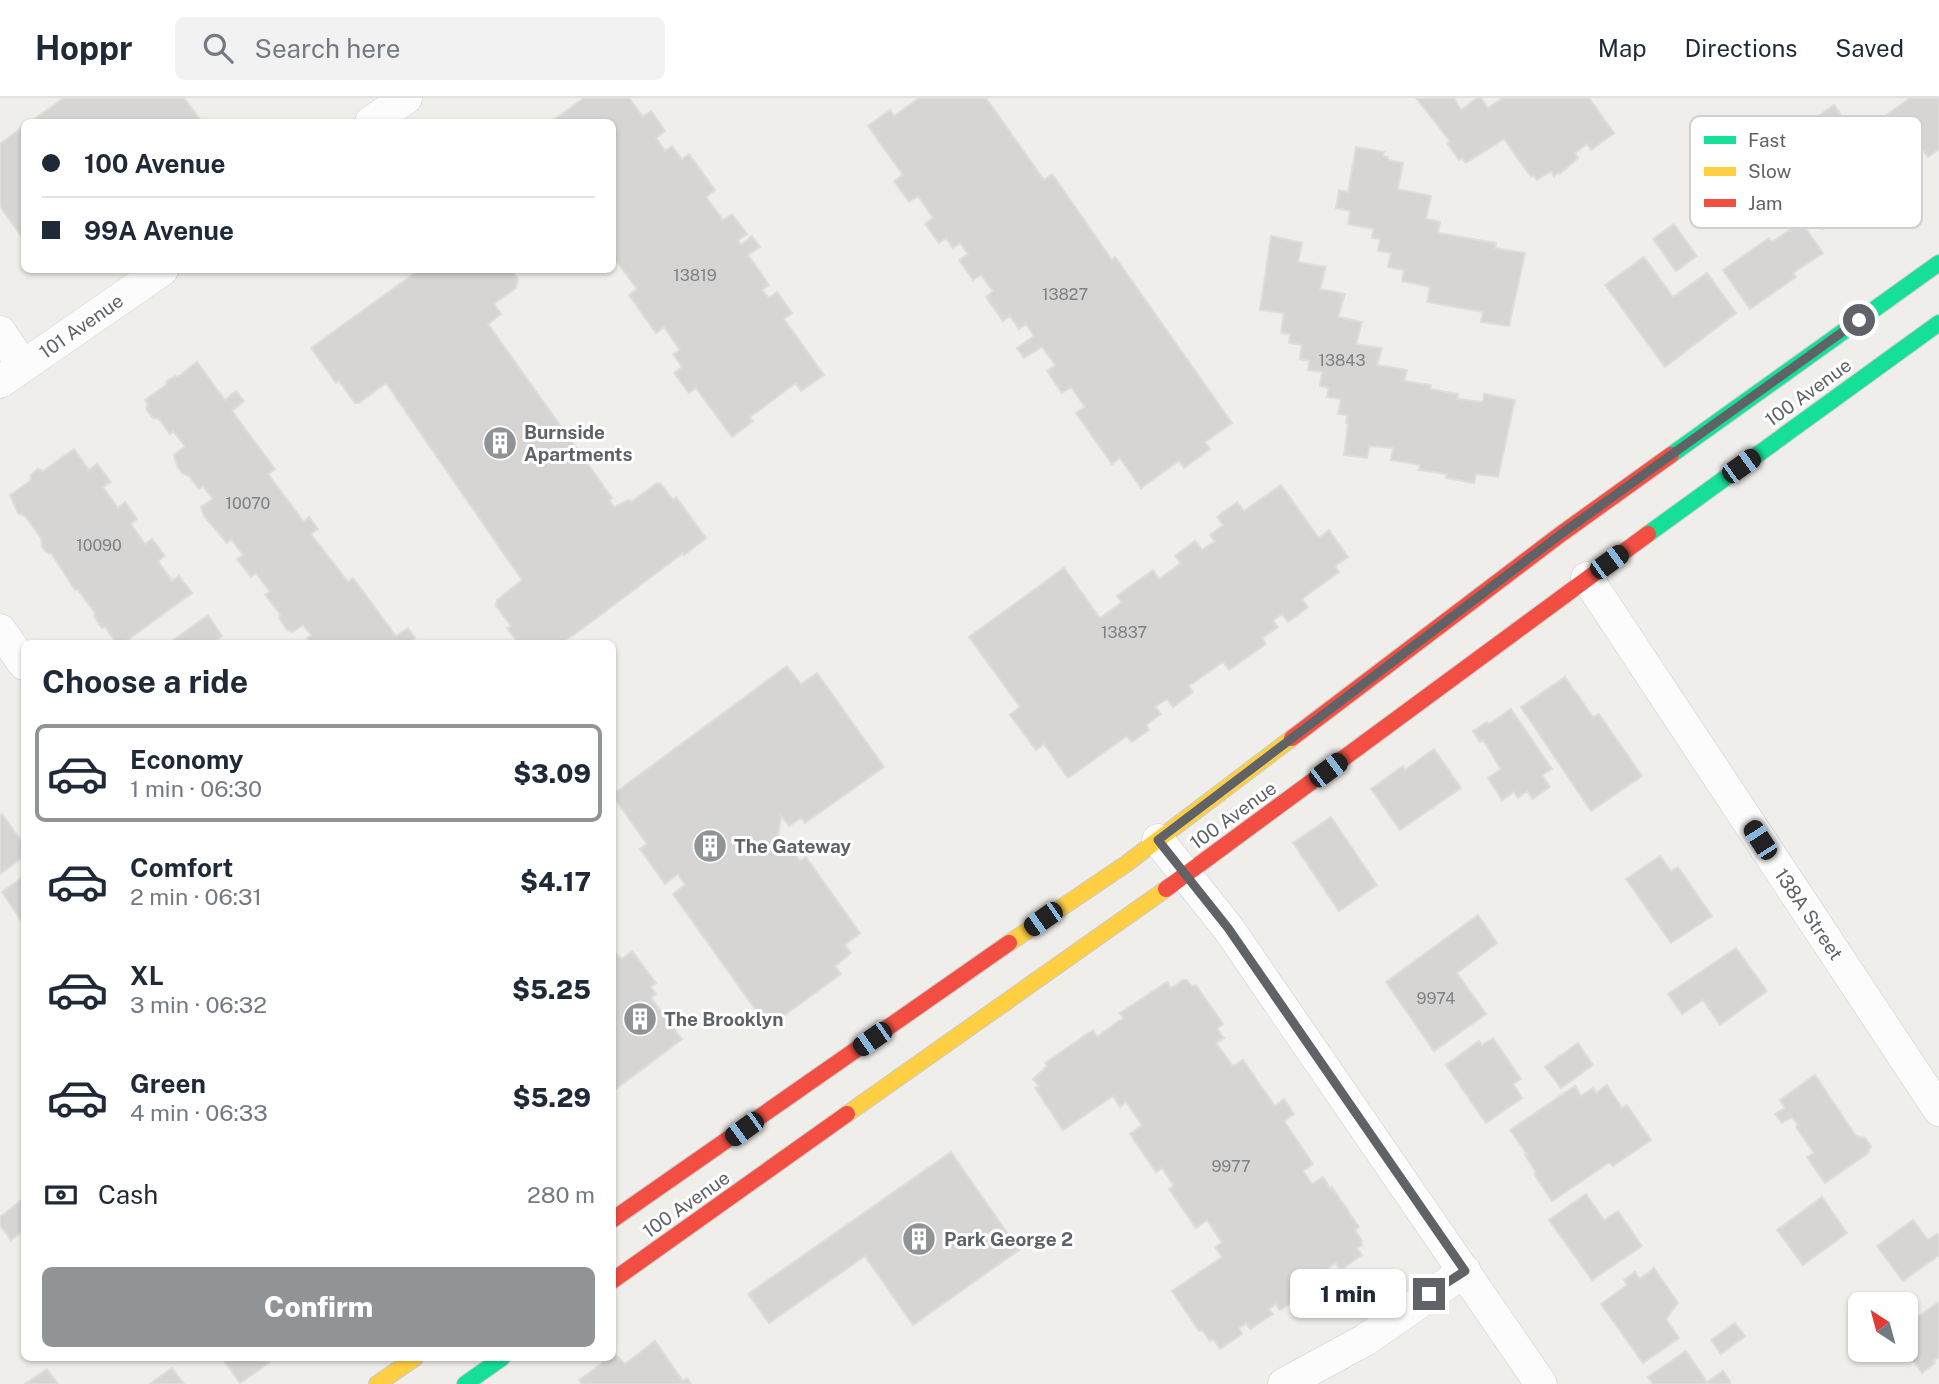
<!DOCTYPE html>
<meta charset="utf-8">
<style>
:root{--surface:#fff;--page:#f2f2f3;--text:#1f2937;--muted:#747a83;--line:#e0e1e3;--accent:#919496}
body{margin:0;font-family:"Public Sans",sans-serif;background:var(--page);color:var(--text);height:100vh;display:flex;flex-direction:column;font-size:26px;white-space:nowrap}
*{box-sizing:border-box;margin:0}
p{font-size:23px;color:var(--muted)}
.icon{flex:none;width:38px;height:38px;fill:none;stroke:currentColor;stroke-width:2;stroke-linecap:round;stroke-linejoin:round}
.map{position:relative;flex:1;overflow:hidden}
.side{position:absolute;left:21px;top:542px;width:595px;height:721px;display:flex;flex-direction:column;background:var(--surface);border-radius:10px;box-shadow:0 2px 5px #0004}
.side>*{flex:none}
.top-card{position:absolute;left:21px;top:21px;width:595px;height:154px;border-radius:10px;box-shadow:0 2px 5px #0004;display:grid;align-content:center;height:154px;padding:0 21px;background:var(--surface)}
.needle{width:46px;rotate:324deg}
.fabs{position:absolute;left:1848px;top:1194px;display:grid;gap:14px}
.fabs a{display:grid;place-items:center;width:70px;height:70px;border-radius:10px;background:var(--surface);box-shadow:0 2px 5px #0004;font-size:35px}
.end{position:absolute;width:32px;height:32px;margin:-16px;border:9px solid #5f6368;background:#fff;box-shadow:0 0 0 4px #fff}
.from{border-radius:50%}
.bubble{position:absolute;height:49px;border-radius:10px;background:var(--surface);box-shadow:0 2px 5px #0004;font-size:23px;font-weight:800;line-height:49px;text-align:center}
.car{position:absolute;width:21px;height:42px;margin:-21px -10px;border-radius:9px;box-shadow:0 0 5px 2px #0007;background:linear-gradient(#222 24%,#8ab4d8 0 40%,#222 0 76%,#8ab4d8 0 86%,#222 0)}
.top-card b{display:flex;align-items:center;gap:24px;height:66px;font-size:26px}
.top-card b+b{border-top:2px solid var(--line)}
.top-card i{width:18px;height:18px;background:var(--text)}
ul{padding:0;list-style:none}
li{display:flex;align-items:center;gap:21px;height:98px;margin:0 14px 10px;padding:0 7px;border:4px solid transparent;border-radius:10px}
li div{flex:1}
li b{display:block;font-size:26px}
li em{font-style:normal;font-weight:800}
li.on{border-color:var(--accent)}
li>.icon{width:63px;height:63px;stroke-width:1.5}
h2{padding:0 21px;font-size:32px;line-height:84px}
.pay{display:flex;align-items:center;gap:18px;height:77px;padding:0 21px;font-size:26px}
.pay p{margin-inline-start:auto}
.action{display:flex;gap:14px;margin-top:auto;padding:14px 21px}
.action a{flex:1;height:80px;border-radius:10px;background:var(--accent);color:#fff;font-size:28px;font-weight:800;line-height:80px;text-align:center}
header{display:flex;align-items:center;gap:42px;box-sizing:border-box;height:98px;padding:0 35px;background:var(--surface);border-bottom:2px solid var(--line)}
header strong{font-size:33px}
nav{display:flex;gap:38px;margin-inline-start:auto;font-size:24px}
.search{width:490px;height:63px;background:var(--page);display:flex;align-items:center;gap:18px;box-sizing:border-box;padding:0 24px;border-radius:10px;color:var(--muted);font-size:26px}
.map>svg:first-child{display:block}
.building{fill:#d6d5d3;stroke:#deddd9;stroke-width:2}
.lines{fill:none;stroke-linecap:round;stroke-linejoin:round}
.street-casing{stroke:#cbcccc;stroke-width:33}
.fast-casing{stroke:#cacacb;stroke-width:18}
.slow-casing{stroke:#cacacb;stroke-width:18}
.jam-casing{stroke:#cacacb;stroke-width:18}
.street{stroke:#fdfcfc;stroke-width:32}
.fast{stroke:#16e098;stroke-width:16}
.slow{stroke:#ffcf43;stroke-width:16}
.jam{stroke:#f24e42;stroke-width:16}
.route{stroke:#5f6368;stroke-width:9}
.labels{text-anchor:middle;dominant-baseline:central;stroke-width:6;stroke-linejoin:round;paint-order:stroke}
.number-label{font-size:16px;fill:#7e8184}
.street-label{font-size:19px;fill:#5f6368;stroke:#fff}
.poi-label{font-size:19px;font-weight:bold;fill:#5f6368;stroke:#fff;text-anchor:start}
.key{fill:#fff;stroke:#cfd0d2;stroke-width:2}
.key-label{font-size:19px;fill:#5f6368}
</style>
<header>
<strong>Hoppr</strong>
<div class="search"><svg class="icon" aria-label="search" viewBox="0 0 24 24"><circle cx="10" cy="10" r="6"/><path d="M15 15l6 6"/></svg>Search here</div>
<nav><a>Map</a><a>Directions</a><a>Saved</a></nav>
</header>
<div class="map">
<svg width="1939" height="1286" viewBox="0 0 1939 1286">
<rect width="100%" height="100%" fill="#efeeea"/>
<path class="building" d="M64,0H184L202,24H30Z
M584,0H629L643,19L651,13L665,33L656,40L665,53L672,48L682,61L689,56L715,92L706,99L723,122L732,116L747,136L738,142L741,147L752,138L760,149L748,157L769,187L762,192L769,200L777,194L792,215L784,221L824,277L801,293L796,285L750,319L753,323L732,339L696,290L689,295L674,275L682,269L673,256L680,252L664,229L656,235L629,197L637,191L617,164L612,167V24H551Z
M919,0H986L1044,82L1052,76L1112,162L1115,159L1232,325L1205,344L1210,351L1184,370L1179,363L1141,390L1120,360L1112,366L1076,315L1085,309L1071,289L1062,295L1047,273L1055,267L1042,249L1024,260L1017,250L1034,238L1026,226L1019,231L1010,218L1003,223L986,199L993,193L981,177L973,182L959,162L968,156L960,145L953,150L946,140L939,145L925,126L933,120L918,98L909,104L894,83L903,77L868,28L890,12L894,18Z
M1416,0H1454L1461,12L1477,0H1481L1488,10L1503,0H1589L1614,35L1591,52L1587,46L1575,55L1578,60L1560,76L1559,74L1554,78L1551,73L1537,82L1533,77L1531,79L1504,41L1466,65L1462,60L1459,62L1447,45L1450,43Z
M1910,0H1939V51L1928,59L1922,51L1898,69L1869,30Z
M1834,7L1896,93L1868,114L1861,105L1854,109L1857,112L1841,124L1838,120L1822,131L1767,55Z
M24,28V142L0,108V46Z
M1356,49L1384,54L1383,58L1388,59V62L1403,65L1398,91L1431,98L1426,121L1440,124L1438,135L1496,145L1495,150L1525,155L1509,228L1481,224L1483,214L1427,204L1430,189L1402,183L1404,172L1388,169L1391,155L1378,153L1380,141L1372,140L1373,131L1348,126L1350,113L1336,110L1339,92L1348,94Z
M1801,124L1823,155L1793,175L1796,179L1750,211L1723,172L1769,140L1772,144Z
M1674,126L1697,158L1676,173L1653,141Z
M1271,138L1302,145L1298,164L1326,169L1320,191L1345,196L1338,219L1362,224L1356,246L1382,250L1377,267L1407,272L1404,283L1431,287L1430,291L1458,296L1457,301L1483,304L1484,296L1515,302L1498,379L1476,376L1474,385L1446,380L1447,376L1419,372L1420,367L1391,362L1393,350L1369,348L1367,360L1344,357L1348,326L1346,325L1347,317L1338,316L1341,301L1327,299L1329,290L1320,288L1322,274L1308,272L1309,263L1300,261L1302,247L1289,245L1290,236L1281,235L1284,215L1260,212Z
M1644,159L1673,199L1707,175L1736,215L1665,269L1605,187Z
M419,172H511L518,181L516,190L494,206L501,216L488,226L612,400L609,402L614,409L629,402L631,404L657,385L661,386L673,402L676,399L706,440L684,457L683,455L575,536L558,546H519L507,530L511,528L496,508L497,502L522,482L386,285L359,305H355L339,283L336,285L311,250Z
M197,264L225,302L236,293L244,303L232,313L275,371L268,376L304,424L309,419L318,431L311,436L348,484L353,480L396,538L408,530L415,540L407,546H311L307,540L311,537L303,527L293,534L287,532L279,520L280,516L265,497L270,494L256,475L251,479L237,461L243,457L231,441L227,445L204,418L201,409L213,401L203,388L199,391L189,378L182,375L177,368L174,357L185,348L173,333L170,336L159,321L153,320L146,311L148,306L145,302L166,287L167,283L175,278L178,279Z
M74,351L89,372L97,366L111,384L103,389L118,410L125,404L137,421L131,426L145,446L152,441L165,458L158,463L172,483L179,478L192,495L122,546H117L105,529L102,530L94,518L95,515L78,492H75L52,456L46,454L42,449L41,440L25,418L18,415L10,397L30,383L31,377L38,371L43,373Z
M1281,387L1319,440L1329,432L1348,459L1335,468L1339,474L1302,501L1308,509L1288,524L1282,516L1273,523L1278,529L1262,540L1266,546L1229,572L1223,564L1189,588L1193,594L1173,609L1167,601L1155,609L1161,616L1146,627L1149,632L1132,644L1127,638L1068,680L1044,646L1036,652L1010,617L1020,609L969,539L1064,470L1100,520L1122,504L1117,498L1153,472L1159,481L1181,465L1175,458L1195,443L1202,452L1215,443L1210,437L1223,427L1217,419L1237,404L1244,413Z
M208,517L222,538L215,543L218,546H168Z
M787,568L801,586L817,575L884,669L805,725L801,720L789,728L781,718L776,754L788,746L800,763L806,759L860,835L845,847L851,855L835,868L841,876L768,929L673,796L685,787L678,776L665,786L640,751L647,746L612,697Z
M1565,579L1593,619L1599,616L1642,678L1591,713L1521,609Z
M1511,611L1552,671L1542,677L1550,689L1532,701L1527,693L1518,700L1514,694L1502,702L1488,680L1501,671L1483,642L1480,644L1473,633L1487,624L1489,626Z
M1434,651L1461,690L1400,732L1371,691L1403,668L1405,672Z
M2,716L24,747V758L0,776V717Z
M1331,719L1377,787L1339,813L1293,745Z
M1660,758L1671,773L1678,769L1712,818L1671,845L1626,781Z
M24,778V827L2,794Z
M1478,817L1497,845L1457,875L1486,916L1434,953L1386,884Z
M1736,850L1767,893L1720,927L1703,902L1682,916L1668,896Z
M612,852L622,861L632,853L656,885L651,889L656,896L651,900L682,941L612,994Z
M1183,882H1187L1192,889L1196,887L1223,926L1217,931L1224,940L1216,945L1233,968L1243,962L1275,1008L1284,1001L1294,1016L1284,1023L1313,1066L1303,1073L1312,1086L1323,1079L1330,1090L1332,1089L1359,1129L1355,1132L1362,1143L1360,1144L1362,1147L1357,1150L1362,1157L1340,1172L1336,1165L1328,1170L1332,1177L1310,1192L1306,1186L1299,1191L1303,1197L1280,1212L1276,1206L1269,1211L1273,1216L1250,1231L1246,1225L1239,1230L1242,1236L1220,1251L1213,1241L1210,1243L1202,1232L1199,1233L1172,1193L1222,1159L1215,1149L1222,1145L1207,1122L1196,1130L1169,1091L1174,1088L1162,1070L1156,1074L1130,1036L1142,1027L1126,1004L1120,1009L1113,998L1063,1032L1035,990L1039,988L1033,981L1047,968L1045,965L1093,932L1097,939L1123,920L1120,915L1167,884L1171,890Z
M1493,940L1521,981L1513,986L1522,1000L1486,1025L1446,967L1479,943L1482,947Z
M1578,945L1593,967L1561,990L1545,969Z
M1815,977L1856,1038L1865,1040L1871,1048L1868,1055L1825,1085L1807,1059L1814,1055L1796,1029L1798,1027L1792,1019L1782,1025L1775,1016L1785,1010L1780,1002Z
M1607,987L1622,1010L1627,1007L1651,1042L1613,1068L1610,1064L1552,1103L1534,1076L1536,1074L1525,1057L1527,1056L1510,1032L1575,988L1581,998L1593,990L1596,995Z
M951,1054L1019,1152L913,1227L865,1158L769,1225L748,1196Z
M1586,1096L1604,1122L1618,1113L1642,1148L1592,1182L1549,1122Z
M1822,1099L1847,1135L1803,1167L1777,1132Z
M24,1100V1132L11,1142L0,1127V1119Z
M1913,1122L1928,1142L1937,1136L1939,1139V1157L1903,1183L1877,1148Z
M1654,1170L1678,1205L1666,1221L1679,1240L1643,1265L1601,1206L1627,1187L1624,1182L1635,1174L1640,1181Z
M1939,1204V1259L1933,1263L1935,1265L1922,1275L1905,1251L1906,1227Z
M1735,1225L1745,1238L1721,1256L1711,1242Z
M655,1243L683,1283L687,1280L691,1286H582L579,1282L615,1256L625,1266Z
M1870,1251H1894L1877,1263Z
M1686,1253L1707,1284L1723,1273L1730,1283V1286H1653L1648,1279Z
M222,1260H267L270,1264L240,1285Z
M172,1270L184,1286H150Z
M47,1271L58,1286H25Z"/>
<g class="lines">
<g class="street-casing">
<path id="street" d="M371,24L406,0
M0,234L23,268
M0,284L162,172
M1587,480L1939,1012
M0,532L24,566
M1158,742L1228,830L1541,1286
M1284,1286L1365,1242L1465,1173"/>
</g>
<g class="fast-casing">
<path id="fast" d="M1671,357L1939,165
M1648,436L1939,225
M465,1286L502,1260"/>
</g>
<g class="slow-casing">
<path id="slow" d="M1009,845L1126,766L1292,640
M847,1016L1166,791
M377,1286L415,1260"/>
</g>
<g class="jam-casing">
<path id="jam" d="M1292,640L1561,436L1671,357
M1166,791L1648,436
M612,1122L1009,845
M612,1183L847,1016"/>
</g>
<use href="#street" class="street"/>
<use href="#fast" class="fast"/>
<use href="#slow" class="slow"/>
<use href="#jam" class="jam"/>
</g>
<g class="lines">
<path class="route" d="M1429,1196L1465,1173L1228,830L1158,742L1561,436L1859,222"/>
</g>
<defs>
<g id="building-disc" transform="scale(1.75)"><circle r="9.5" fill="#919496" stroke="#fff"/><path d="M-4-6H4V6H1V3H-1V6H-4ZM-2.5-4.3h1.7v1.8h-1.7ZM.8-4.3h1.7v1.8H.8ZM-2.5-1h1.7V.8h-1.7ZM.8-1h1.7V.8H.8Z" fill="#fff"/></g>
</defs>
<g fill-rule="evenodd">
<use href="#building-disc" x="500" y="345"/>
<use href="#building-disc" x="710" y="748"/>
<use href="#building-disc" x="640" y="921"/>
<use href="#building-disc" x="919" y="1141"/>
</g>
<g class="labels">
<g class="number-label">
<text x="695" y="177">13819</text>
<text x="1065" y="196">13827</text>
<text x="1342" y="262">13843</text>
<text x="248" y="405">10070</text>
<text x="99" y="447">10090</text>
<text x="1124" y="534">13837</text>
<text x="1436" y="900">9974</text>
<text x="1231" y="1068">9977</text>
</g>
<g class="street-label">
<text transform="translate(81 228) rotate(-35)">101 Avenue</text>
<text transform="translate(1808 294) rotate(-36)">100 Avenue</text>
<text transform="translate(1233 717) rotate(-36)">100 Avenue</text>
<text transform="translate(1809 816) rotate(56)">138A Street</text>
<text transform="translate(686 1106) rotate(-35)">100 Avenue</text>
</g>
<g class="poi-label">
<text x="524" y="334">Burnside<tspan x="524" dy="22">Apartments</tspan></text>
<text x="734" y="748">The Gateway</text>
<text x="664" y="921">The Brooklyn</text>
<text x="944" y="1141">Park George 2</text>
</g>
</g>
<rect x="1690" y="18" width="232" height="112" rx="10" class="key"/>
<rect x="1704" y="38" width="32" height="8" fill="#16e098"/>
<rect x="1704" y="69" width="32" height="9" fill="#ffcf43"/>
<rect x="1704" y="101" width="32" height="8" fill="#f24e42"/>
<g class="key-label">
<text x="1748" y="49">Fast</text>
<text x="1748" y="80">Slow</text>
<text x="1748" y="112">Jam</text>
</g>
</svg>
<div class="fabs">
<a><svg class="needle" viewBox="-14 -14 28 28"><path d="M0-13l5 13h-10z" fill="#e53935"/><path d="M0 13l5-13h-10z" fill="#747a83"/></svg></a>
</div>
<i class="end from" style="left:1859px;top:222px"></i>
<i class="end" style="left:1429px;top:1196px"></i>
<div class="bubble" style="left:1290px;top:1171px;width:116px">1 min</div>
<i class="car" style="left:1741px;top:368px;rotate:54deg"></i>
<i class="car" style="left:1609px;top:464px;rotate:54deg"></i>
<i class="car" style="left:1328px;top:672px;rotate:53deg"></i>
<i class="car" style="left:1760px;top:742px;rotate:327deg"></i>
<i class="car" style="left:1043px;top:821px;rotate:235deg"></i>
<i class="car" style="left:872px;top:941px;rotate:235deg"></i>
<i class="car" style="left:744px;top:1031px;rotate:234deg"></i>
<div class="top-card">
<b><i class="from"></i>100 Avenue</b>
<b><i></i>99A Avenue</b>
</div>
<section class="side">
<h2>Choose a ride</h2>
<ul>
<li class="on"><svg class="icon" aria-label="car" viewBox="0 0 24 24"><path d="M5 17H2v-5l4-1 3-4h7l3 4 3 1v5h-3M9 17h6M6 11h13"/><circle cx="7" cy="17" r="2"/><circle cx="17" cy="17" r="2"/></svg><div><b>Economy</b><p>1 min · 06:30</p></div><em>$3.09</em></li>
<li><svg class="icon" aria-label="car" viewBox="0 0 24 24"><path d="M5 17H2v-5l4-1 3-4h7l3 4 3 1v5h-3M9 17h6M6 11h13"/><circle cx="7" cy="17" r="2"/><circle cx="17" cy="17" r="2"/></svg><div><b>Comfort</b><p>2 min · 06:31</p></div><em>$4.17</em></li>
<li><svg class="icon" aria-label="car" viewBox="0 0 24 24"><path d="M5 17H2v-5l4-1 3-4h7l3 4 3 1v5h-3M9 17h6M6 11h13"/><circle cx="7" cy="17" r="2"/><circle cx="17" cy="17" r="2"/></svg><div><b>XL</b><p>3 min · 06:32</p></div><em>$5.25</em></li>
<li><svg class="icon" aria-label="car" viewBox="0 0 24 24"><path d="M5 17H2v-5l4-1 3-4h7l3 4 3 1v5h-3M9 17h6M6 11h13"/><circle cx="7" cy="17" r="2"/><circle cx="17" cy="17" r="2"/></svg><div><b>Green</b><p>4 min · 06:33</p></div><em>$5.29</em></li>
</ul>
<div class="pay"><svg class="icon" aria-label="cash" viewBox="0 0 24 24"><path d="M3 7h18v10H3z"/><circle cx="12" cy="12" r="2"/></svg>Cash<p>280 m</p></div>
<div class="action"><a>Confirm</a></div>
</section>
</div>
